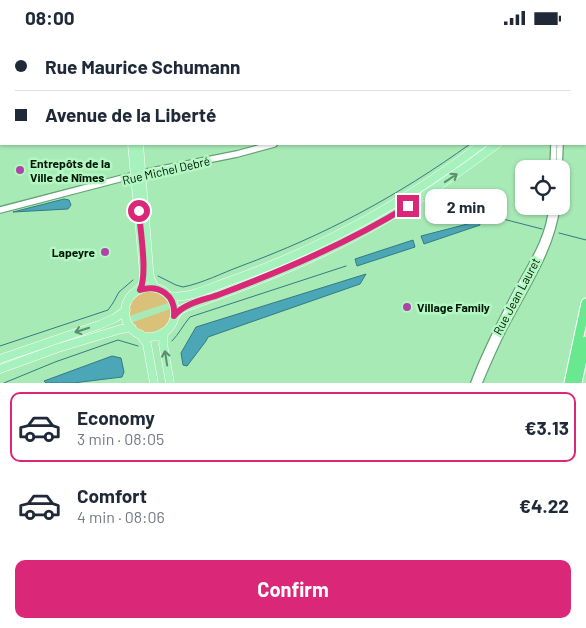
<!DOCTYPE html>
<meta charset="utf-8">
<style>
:root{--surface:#fff;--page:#f2f2f3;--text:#1f2937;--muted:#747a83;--line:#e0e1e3;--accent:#db2777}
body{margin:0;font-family:Barlow,sans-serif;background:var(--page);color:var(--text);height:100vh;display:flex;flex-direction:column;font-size:19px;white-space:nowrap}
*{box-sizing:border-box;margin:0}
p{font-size:16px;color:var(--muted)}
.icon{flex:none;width:28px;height:28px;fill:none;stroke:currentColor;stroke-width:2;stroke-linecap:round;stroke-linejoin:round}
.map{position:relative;height:348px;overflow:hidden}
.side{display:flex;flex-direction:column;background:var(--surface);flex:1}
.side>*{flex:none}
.guide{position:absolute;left:0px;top:0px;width:586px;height:110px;box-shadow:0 1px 4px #0004;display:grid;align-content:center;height:110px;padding:0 15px;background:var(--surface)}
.fabs{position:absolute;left:515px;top:125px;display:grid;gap:10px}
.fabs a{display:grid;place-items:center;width:55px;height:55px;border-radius:10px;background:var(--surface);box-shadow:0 1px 4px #0004;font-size:25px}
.end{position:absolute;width:22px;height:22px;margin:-11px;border:6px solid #db2777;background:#fff;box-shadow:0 0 0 2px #fff}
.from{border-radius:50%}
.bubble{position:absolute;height:35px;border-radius:10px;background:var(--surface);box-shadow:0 1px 4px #0004;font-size:16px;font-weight:700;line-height:35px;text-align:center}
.guide b{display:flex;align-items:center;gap:18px;height:48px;font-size:19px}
.guide b+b{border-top:1px solid var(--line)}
.guide i{width:12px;height:12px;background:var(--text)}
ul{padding:9px 0 0;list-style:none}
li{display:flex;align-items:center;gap:15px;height:70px;margin:0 10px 8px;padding:0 5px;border:2px solid transparent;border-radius:10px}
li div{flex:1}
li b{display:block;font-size:19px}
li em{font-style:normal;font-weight:700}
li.current{border-color:var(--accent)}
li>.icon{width:45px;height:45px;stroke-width:1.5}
.button{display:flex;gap:10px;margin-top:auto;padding:10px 15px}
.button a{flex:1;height:58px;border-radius:10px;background:var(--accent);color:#fff;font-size:20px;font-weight:700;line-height:58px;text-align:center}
.status{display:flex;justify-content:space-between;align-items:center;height:35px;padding:0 25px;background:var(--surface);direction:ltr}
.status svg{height:14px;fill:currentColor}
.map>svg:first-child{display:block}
.green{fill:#dac17a}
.water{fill:#4ba6b7;stroke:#347b82}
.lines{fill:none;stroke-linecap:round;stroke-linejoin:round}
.stream{stroke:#347b82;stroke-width:1}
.minor-casing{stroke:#63a373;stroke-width:8}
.major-casing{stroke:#fff;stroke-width:9}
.highway-casing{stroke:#fff;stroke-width:11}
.minor{stroke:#fff;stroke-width:5.5}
.major{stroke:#a6f1bc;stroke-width:8}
.highway{stroke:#6ae88f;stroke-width:9}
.oneway{stroke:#5b8e6a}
.route{stroke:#db2777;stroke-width:6}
.poi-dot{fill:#ae44a6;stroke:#b3f7c2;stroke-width:2}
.labels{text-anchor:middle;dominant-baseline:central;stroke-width:5;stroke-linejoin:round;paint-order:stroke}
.poi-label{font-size:12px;font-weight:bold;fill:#001605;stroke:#b3f7c2;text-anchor:start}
.street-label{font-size:12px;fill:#001605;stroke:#b3f7c2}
</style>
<div class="status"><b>08:00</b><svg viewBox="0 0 49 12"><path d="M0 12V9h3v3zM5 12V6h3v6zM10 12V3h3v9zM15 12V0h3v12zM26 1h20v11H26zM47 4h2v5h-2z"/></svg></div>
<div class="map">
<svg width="586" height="348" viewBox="0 0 586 348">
<rect width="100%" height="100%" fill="#a7eab5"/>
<path class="green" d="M146,257C156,256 163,260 168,268L129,281C127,269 134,261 146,257Z
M170,274C171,283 169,291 161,296L160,294L152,297V299L140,297L131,288Z"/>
<path class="water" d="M64,164L69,165L71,170L68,174L13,177Z
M479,186L480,190L424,209L421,201Z
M413,205L415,212L357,231L355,224Z
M366,239L360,249L208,302L206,306L187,331L183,330L181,318L196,292Z
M112,321L121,323L124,337L122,342L73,348H46L44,346Z"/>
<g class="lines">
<path class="stream" d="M479,188L503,184L542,194
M559,198L586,205
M158,241L176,250L183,252C203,248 222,238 241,231C325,200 398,161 470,109
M172,306C179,299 183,290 190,282L346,231
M0,311L108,275L113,268L119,257L133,245
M4,348L55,327L118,305L138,311"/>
<g class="minor-casing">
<path id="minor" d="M278,0L279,1
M516,1L517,0
M553,134L554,109
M559,134L560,109
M0,175L142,138L237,119L274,109
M474,348C485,318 500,289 515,260C530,232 550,204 552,171
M479,348C489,324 499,300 512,278C531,242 551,212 557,171"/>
</g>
<g class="major-casing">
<path id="major" d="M112,0L113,1
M120,0V1
M0,53L1,52
M585,63L586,64
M585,69H586
M132,109L144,238L143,249L139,255
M139,109L149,234L150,243L155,253
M125 277a25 25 0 1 1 50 0a25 25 0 1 1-50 0Z
M169,261C187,264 208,254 224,248C317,216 404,168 482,109
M175,281L180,275L186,272C254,248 322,222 384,185C424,162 461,136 497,109
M164,297L163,309L170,348
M140,299L147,309L154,348
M0,324L99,290L115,283L126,275
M0,334L58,313L121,294L132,293"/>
</g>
<g class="highway-casing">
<path id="highway" d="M557,1V0
M569,348L586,268
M577,348L586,306"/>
</g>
<use href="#minor" class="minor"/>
<use href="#major" class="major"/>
<use href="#highway" class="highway"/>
</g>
<defs><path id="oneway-shaft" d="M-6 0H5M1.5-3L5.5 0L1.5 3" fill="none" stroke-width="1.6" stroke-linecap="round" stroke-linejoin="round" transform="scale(1.25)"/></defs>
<g class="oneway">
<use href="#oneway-shaft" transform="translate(451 143) rotate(-34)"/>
<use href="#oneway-shaft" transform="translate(82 295) rotate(162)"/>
<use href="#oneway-shaft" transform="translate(166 323) rotate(-99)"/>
</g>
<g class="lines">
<path class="route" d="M139,176C140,195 148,239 140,255C159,249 176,260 174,281C184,268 204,265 218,260C284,235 348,208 408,171"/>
</g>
<g class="poi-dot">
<circle cx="20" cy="135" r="5"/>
<circle cx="105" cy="217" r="5"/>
<circle cx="407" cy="272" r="5"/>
</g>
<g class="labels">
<g class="poi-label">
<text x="30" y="128">Entrepôts de la<tspan x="30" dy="14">Ville de Nîmes</tspan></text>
<text x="95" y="217" text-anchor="end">Lapeyre</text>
<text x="417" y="272">Village Family</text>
</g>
<g class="street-label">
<text transform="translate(166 135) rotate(-13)">Rue Michel Debré</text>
<text transform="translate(516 261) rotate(-62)">Rue Jean Lauret</text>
</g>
</g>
</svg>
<div class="fabs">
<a><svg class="icon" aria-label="locate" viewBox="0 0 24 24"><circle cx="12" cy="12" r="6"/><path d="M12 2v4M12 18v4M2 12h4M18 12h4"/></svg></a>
</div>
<i class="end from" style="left:139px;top:176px"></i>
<i class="end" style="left:408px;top:171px"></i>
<div class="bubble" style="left:425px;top:154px;width:82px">2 min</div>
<div class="guide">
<b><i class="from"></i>Rue Maurice Schumann</b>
<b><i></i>Avenue de la Liberté</b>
</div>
</div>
<section class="side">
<ul>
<li class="current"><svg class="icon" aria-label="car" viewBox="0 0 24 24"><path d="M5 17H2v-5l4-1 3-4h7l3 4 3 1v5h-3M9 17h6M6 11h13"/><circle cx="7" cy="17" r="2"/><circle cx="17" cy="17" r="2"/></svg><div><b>Economy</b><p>3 min · 08:05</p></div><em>€3.13</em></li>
<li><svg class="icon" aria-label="car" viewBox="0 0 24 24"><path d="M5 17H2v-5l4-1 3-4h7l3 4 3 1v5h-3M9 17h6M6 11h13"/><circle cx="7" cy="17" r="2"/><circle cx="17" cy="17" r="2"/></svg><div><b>Comfort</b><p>4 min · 08:06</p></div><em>€4.22</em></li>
</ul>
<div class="button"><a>Confirm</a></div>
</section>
